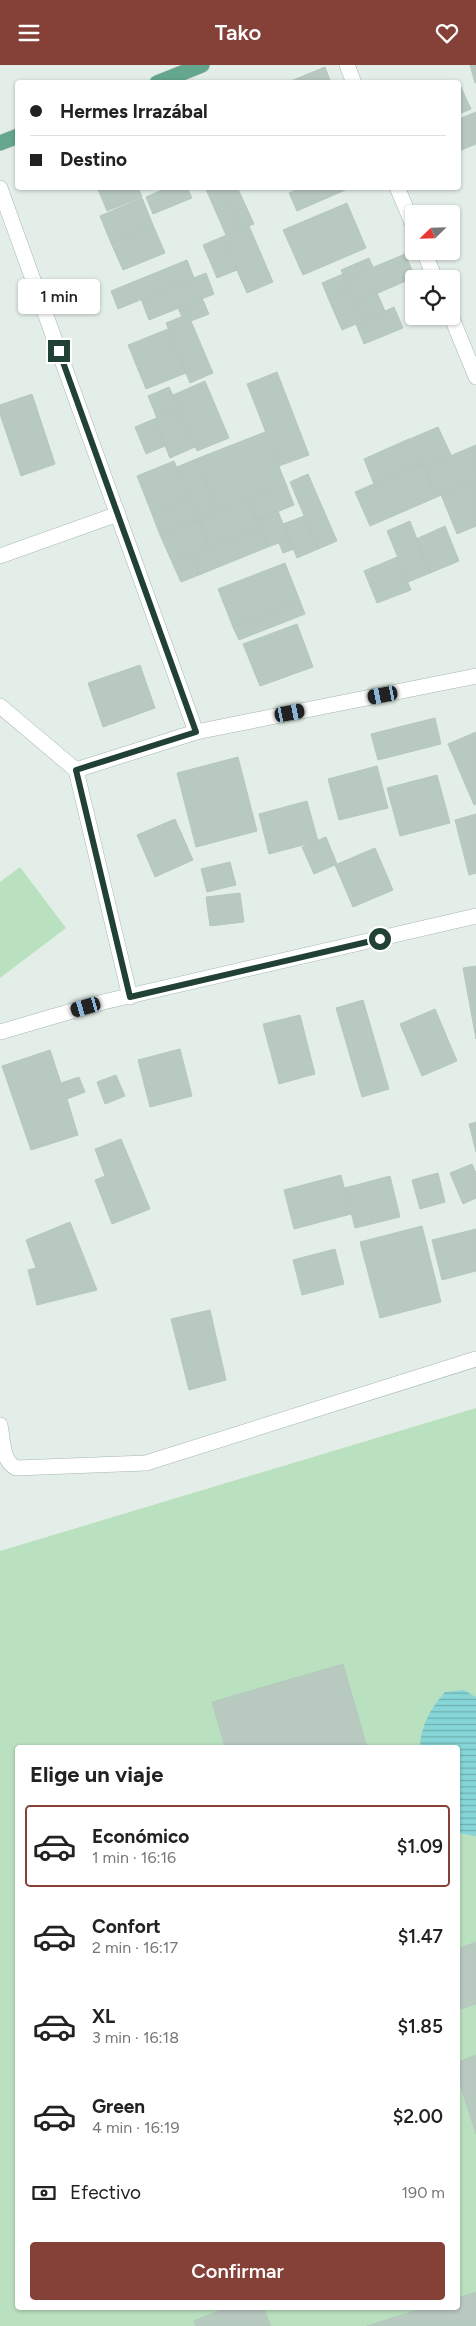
<!DOCTYPE html>
<html lang="es">
<meta charset="utf-8">
<style>
:root{--surface:#fff;--page:#f6f6f6;--text:#222;--muted:#767676;--line:#e0e0e0;--accent:#854038}
body{margin:0;font-family:Figtree,sans-serif;background:var(--page);color:var(--text);height:100vh;display:flex;flex-direction:column;font-size:19px;white-space:nowrap}
*{box-sizing:border-box;margin:0}
p{font-size:16px;color:var(--muted)}
.icon{flex:none;width:28px;height:28px;fill:none;stroke:currentColor;stroke-width:2;stroke-linecap:round;stroke-linejoin:round}
.map{position:relative;flex:1;overflow:hidden}
.drawer{position:absolute;left:15px;top:1680px;width:445px;height:565px;display:flex;flex-direction:column;background:var(--surface);border-radius:5px;box-shadow:0 1px 4px #0004}
.drawer>*{flex:none}
.guide{position:absolute;left:15px;top:15px;width:446px;height:110px;border-radius:5px;box-shadow:0 1px 4px #0004;display:grid;align-content:center;height:110px;padding:0 15px;background:var(--surface)}
.needle{width:32px;rotate:247deg}
.tools{position:absolute;left:405px;top:140px;display:grid;gap:10px}
.tools a{display:grid;place-items:center;width:55px;height:55px;border-radius:5px;background:var(--surface);box-shadow:0 1px 4px #0004;font-size:25px}
.end{position:absolute;width:22px;height:22px;margin:-11px;border:6px solid #214134;background:#fff;box-shadow:0 0 0 2px #fff}
.from{border-radius:50%}
.bubble{position:absolute;height:35px;border-radius:5px;background:var(--surface);box-shadow:0 1px 4px #0004;font-size:16px;font-weight:600;line-height:35px;text-align:center}
.car{position:absolute;width:15px;height:30px;margin:-15px -8px;border-radius:6px;box-shadow:0 0 4px 1px #0007;background:linear-gradient(#222 24%,#8ab4d8 0 40%,#222 0 76%,#8ab4d8 0 86%,#222 0)}
.guide b{display:flex;align-items:center;gap:18px;height:48px;font-size:19px}
.guide b+b{border-top:1px solid var(--line)}
.guide i{width:12px;height:12px;background:var(--text)}
ul{padding:0;list-style:none}
li{display:flex;align-items:center;gap:15px;height:82px;margin:0 10px 8px;padding:0 5px;border:2px solid transparent;border-radius:5px}
li div{flex:1}
li b{display:block;font-size:19px}
li em{font-style:normal;font-weight:600}
li.current{border-color:var(--accent)}
li>.icon{width:45px;height:45px;stroke-width:1.5}
h2{padding:0 15px;font-size:22px;line-height:60px}
.pay{display:flex;align-items:center;gap:12px;height:55px;padding:0 15px;font-size:19px}
.pay p{margin-inline-start:auto}
.cta{display:flex;gap:10px;margin-top:auto;padding:10px 15px}
.cta a{flex:1;height:58px;border-radius:5px;background:var(--accent);color:#fff;font-size:20px;font-weight:600;line-height:58px;text-align:center}
header{display:flex;justify-content:space-between;align-items:center;height:65px;padding:0 15px;background:var(--accent);color:#fff;font-size:22px;font-weight:600}
.map>svg:first-child{display:block}
.pitch{fill:#bae1bf;fill-rule:evenodd}
.water{fill:url(#water-rules)}
.building{fill:#b8c9c0;stroke:#b5c8be}
.lines{fill:none;stroke-linecap:round;stroke-linejoin:round}
.minor-casing{stroke:#a5b7ae;stroke-width:16}
.major-casing{stroke:#c1cac6;stroke-width:16}
.minor{stroke:#fff;stroke-width:15}
.major{stroke:#64a78d;stroke-width:15}
.route{stroke:#214134;stroke-width:6}
</style>
<header><svg class="icon" aria-label="menu" viewBox="0 0 24 24"><path d="M4 6h16M4 12h16M4 18h16"/></svg>Tako<svg class="icon" aria-label="heart" viewBox="0 0 24 24"><path d="M12 20l-8-8c-3-5 5-10 8-4 3-6 11-1 8 4z"/></svg></header>
<div class="map">
<svg width="476" height="2261" viewBox="0 0 476 2261">
<defs>
<pattern id="water-rules" width="6" height="5" patternUnits="userSpaceOnUse" patternTransform="scale(1.25)"><rect width="6" height="5" fill="#87d6d7"/><path d="M0 2.5h6" fill="none" stroke="#6eafaf"/></pattern>
</defs>
<rect width="100%" height="100%" fill="#e3eee8"/>
<path class="pitch" d="M20,802L66,863L0,913V817Z
M476,1343V2261H0V1486ZM18,1682H458V2242H18Z"/>
<path class="water" d="M464,1625L476,1632V1771L458,1768V1682H420V1680C422,1658 431,1643 445,1627Z"/>
<path class="building" d="M470,0H476V18H475Z
M325,2L331,18H286Z
M459,18L471,44L459,49Z
M476,47V79L459,86V54Z
M97,122H138L142,132L107,146Z
M169,122H187L192,133L153,149L146,132Z
M205,122H222L240,164L226,170Z
M222,122H246L226,130Z
M303,122H352L297,146L289,128Z
M239,126L254,159L240,164L226,130Z
M142,133L153,160L111,178L100,151Z
M347,138L366,183L303,210L283,165Z
M153,160L165,188L123,205L111,178Z
M249,161L273,217L247,228L222,172Z
M222,172L237,205L217,213L203,180Z
M405,189L415,212L355,238L345,214Z
M369,193L373,202L345,214L341,205Z
M187,195L194,213L118,244L111,226Z
M206,208L214,229L149,255L141,234Z
M343,209L350,227L329,235L322,218Z
M350,227L363,256L342,265L329,235Z
M377,228L385,246L363,256L355,238Z
M202,233L209,249L191,256L188,249L182,252L178,243Z
M394,242L403,263L364,279L356,259Z
M188,249L213,308L190,318L166,258Z
M168,264L186,308L146,324L128,280Z
M277,307L309,390L279,401L247,319Z
M205,316L229,373L197,386L173,330Z
M169,322L179,344L157,353L148,331Z
M32,329L55,399L21,411L0,349V340Z
M179,344L195,382L170,393L154,354Z
M154,354L165,381L146,389L135,362Z
M438,362L451,390L424,402L412,373Z
M265,367L286,419L217,447L196,394Z
M411,373L422,398L374,419L364,394Z
M476,380V415L437,432L424,402Z
M196,394L217,447L199,455L177,402Z
M174,396L190,433L152,449L137,411Z
M422,398L437,432L370,461L355,427Z
M308,409L337,476L318,484L290,417Z
M476,415V461L457,469L441,430Z
M286,419L294,440L257,455L249,434Z
M190,433L199,455L160,470L152,449Z
M249,434L260,462L209,483L199,455Z
M278,446L289,474L268,482L257,455Z
M304,451L318,484L297,493L283,459Z
M199,455L209,483L172,497L160,470Z
M410,456L430,508L408,517L387,466Z
M445,461L459,496L430,508L416,474Z
M260,462L268,482L199,510L191,490Z
M289,474L294,484L283,488L279,478Z
M191,490L199,510L181,517L172,497Z
M397,492L411,525L377,538L364,506Z
M285,498L300,536L233,562L218,524Z
M300,536L305,549L239,575L233,562Z
M297,559L313,602L260,621L243,579Z
M140,600L155,643L103,662L88,618Z
M435,653L441,679L378,695L371,669Z
M476,667V739L474,740L448,679Z
M238,692L257,766L196,782L177,708Z
M377,701L388,743L339,755L328,714Z
M437,710L450,758L400,771L387,723Z
M307,736L318,776L269,789L259,749Z
M476,749V808L469,810L455,755Z
M175,754L193,795L155,812L137,770Z
M326,772L337,799L314,809L302,782Z
M375,783L393,825L353,842L335,800Z
M230,797L236,820L207,827L201,804Z
M240,828L244,857L210,861L206,832Z
M476,901V974L463,903Z
M363,935L389,1024L362,1032L336,943Z
M435,944L457,996L422,1011L400,959Z
M300,950L315,1009L279,1019L263,959Z
M180,984L192,1031L150,1042L138,995Z
M50,985L61,1018L79,1012L85,1027L67,1034L78,1070L31,1085L2,1001Z
M116,1010L125,1031L105,1039L97,1017Z
M476,1057V1087L469,1059Z
M121,1074L150,1144L112,1159L95,1115L105,1111L95,1084Z
M472,1099L476,1108V1133L463,1139L450,1108Z
M438,1108L445,1137L420,1144L412,1115Z
M341,1110L351,1149L294,1164L284,1125Z
M390,1111L400,1152L355,1163L345,1123Z
M70,1157L97,1225L37,1240L28,1205L36,1203L26,1175Z
M422,1161L441,1237L380,1253L360,1177Z
M476,1164V1206L442,1215L432,1175Z
M335,1184L344,1219L302,1230L293,1195Z
M210,1245L226,1315L189,1325L171,1254Z
M343,1599L367,1682H225L212,1637Z
M476,1877V1939L458,1945V1884Z
M476,1990V2069L458,2013V1997Z
M476,2227V2261H367L427,2242H458V2233Z
M228,2242H263L271,2261H196L194,2256Z"/>
<g class="lines">
<g class="minor-casing">
<path id="minor" d="M347,0L354,18
M397,122L414,162
M0,123L196,667
M424,186L435,214
M451,251L476,312
M0,491L118,449
M0,641L76,705L130,932
M76,705L196,667L476,611
M0,967L103,937L476,851
M0,1360C3,1375 2,1396 16,1403L146,1398L476,1294"/>
</g>
<g class="major-casing">
<path id="major" d="M157,18L202,0
M0,78L18,71"/>
</g>
<use href="#minor" class="minor"/>
<use href="#major" class="major"/>
</g>
<g class="lines">
<path class="route" d="M59,286L196,667L76,705L130,932L380,874"/>
</g>
</svg>
<div class="tools">
<a><svg class="needle" viewBox="-14 -14 28 28"><path d="M0-13l5 13h-10z" fill="#e53935"/><path d="M0 13l5-13h-10z" fill="#767676"/></svg></a>
<a><svg class="icon" aria-label="locate" viewBox="0 0 24 24"><circle cx="12" cy="12" r="6"/><path d="M12 2v4M12 18v4M2 12h4M18 12h4"/></svg></a>
</div>
<i class="end from" style="left:380px;top:874px"></i>
<i class="end" style="left:59px;top:286px"></i>
<div class="bubble" style="left:18px;top:214px;width:82px">1 min</div>
<i class="car" style="left:383px;top:630px;rotate:259deg"></i>
<i class="car" style="left:290px;top:648px;rotate:79deg"></i>
<i class="car" style="left:86px;top:942px;rotate:254deg"></i>
<div class="guide">
<b><i class="from"></i>Hermes Irrazábal</b>
<b><i></i>Destino</b>
</div>
<section class="drawer">
<h2>Elige un viaje</h2>
<ul>
<li class="current"><svg class="icon" aria-label="car" viewBox="0 0 24 24"><path d="M5 17H2v-5l4-1 3-4h7l3 4 3 1v5h-3M9 17h6M6 11h13"/><circle cx="7" cy="17" r="2"/><circle cx="17" cy="17" r="2"/></svg><div><b>Económico</b><p>1 min · 16:16</p></div><em>$1.09</em></li>
<li><svg class="icon" aria-label="car" viewBox="0 0 24 24"><path d="M5 17H2v-5l4-1 3-4h7l3 4 3 1v5h-3M9 17h6M6 11h13"/><circle cx="7" cy="17" r="2"/><circle cx="17" cy="17" r="2"/></svg><div><b>Confort</b><p>2 min · 16:17</p></div><em>$1.47</em></li>
<li><svg class="icon" aria-label="car" viewBox="0 0 24 24"><path d="M5 17H2v-5l4-1 3-4h7l3 4 3 1v5h-3M9 17h6M6 11h13"/><circle cx="7" cy="17" r="2"/><circle cx="17" cy="17" r="2"/></svg><div><b>XL</b><p>3 min · 16:18</p></div><em>$1.85</em></li>
<li><svg class="icon" aria-label="car" viewBox="0 0 24 24"><path d="M5 17H2v-5l4-1 3-4h7l3 4 3 1v5h-3M9 17h6M6 11h13"/><circle cx="7" cy="17" r="2"/><circle cx="17" cy="17" r="2"/></svg><div><b>Green</b><p>4 min · 16:19</p></div><em>$2.00</em></li>
</ul>
<div class="pay"><svg class="icon" aria-label="cash" viewBox="0 0 24 24"><path d="M3 7h18v10H3z"/><circle cx="12" cy="12" r="2"/></svg>Efectivo<p>190 m</p></div>
<div class="cta"><a>Confirmar</a></div>
</section>
</div>
